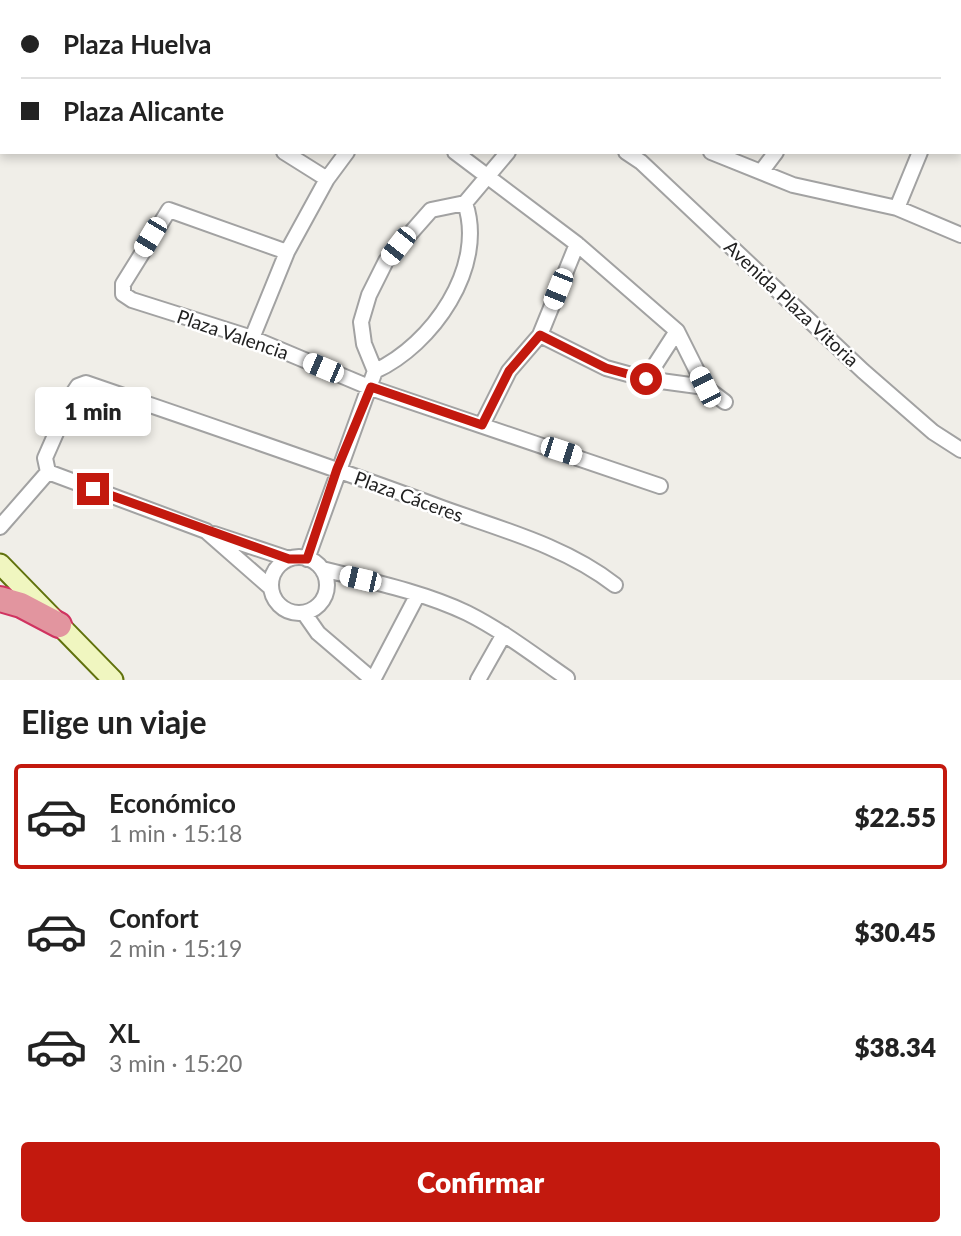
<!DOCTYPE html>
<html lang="es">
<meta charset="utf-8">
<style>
:root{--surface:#fff;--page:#f2f2f2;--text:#222;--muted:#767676;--line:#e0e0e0;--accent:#c3190e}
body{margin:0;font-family:Lato,sans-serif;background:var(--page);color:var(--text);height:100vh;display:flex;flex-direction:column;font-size:26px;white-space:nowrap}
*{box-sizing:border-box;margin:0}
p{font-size:23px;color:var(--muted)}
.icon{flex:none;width:38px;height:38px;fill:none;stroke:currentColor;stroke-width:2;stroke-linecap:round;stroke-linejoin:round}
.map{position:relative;height:680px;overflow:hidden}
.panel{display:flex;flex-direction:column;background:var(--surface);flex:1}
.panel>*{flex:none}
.banner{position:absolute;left:0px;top:0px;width:962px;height:154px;box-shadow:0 4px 10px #0003;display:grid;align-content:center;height:154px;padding:0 21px;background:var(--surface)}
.end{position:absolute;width:32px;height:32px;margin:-16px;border:9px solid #c3190e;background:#fff;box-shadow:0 0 0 4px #fff}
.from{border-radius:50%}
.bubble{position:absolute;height:49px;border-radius:7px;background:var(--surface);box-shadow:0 4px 10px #0003;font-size:23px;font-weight:800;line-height:49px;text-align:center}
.car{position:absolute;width:21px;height:42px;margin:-21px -10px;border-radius:9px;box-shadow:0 0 5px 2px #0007;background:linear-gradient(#fff 24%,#345 0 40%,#fff 0 76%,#345 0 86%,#fff 0)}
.banner b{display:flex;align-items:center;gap:24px;height:66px;font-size:26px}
.banner b+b{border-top:2px solid var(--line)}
.banner i{width:18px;height:18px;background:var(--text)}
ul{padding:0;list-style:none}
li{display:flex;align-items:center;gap:21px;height:105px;margin:0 14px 10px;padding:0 7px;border:4px solid transparent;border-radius:7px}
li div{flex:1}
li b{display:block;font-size:26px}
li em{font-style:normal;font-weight:800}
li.active{border-color:var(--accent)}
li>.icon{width:63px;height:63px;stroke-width:1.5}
h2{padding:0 21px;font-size:32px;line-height:84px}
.cta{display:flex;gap:14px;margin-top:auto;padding:14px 21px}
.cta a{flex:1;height:80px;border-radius:7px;background:var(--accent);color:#fff;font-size:28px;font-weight:800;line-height:80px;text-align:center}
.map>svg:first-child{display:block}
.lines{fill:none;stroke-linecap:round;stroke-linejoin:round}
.lane-casing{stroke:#a2a2a2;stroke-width:10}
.street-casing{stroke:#a2a2a2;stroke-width:18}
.secondary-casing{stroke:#61720d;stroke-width:23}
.highway-casing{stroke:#d03360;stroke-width:28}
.lane{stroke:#fff;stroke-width:7}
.street{stroke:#fff;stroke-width:14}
.secondary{stroke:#f0f6c0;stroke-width:19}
.highway{stroke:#e2959f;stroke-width:24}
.route{stroke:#c3190e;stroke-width:9}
.labels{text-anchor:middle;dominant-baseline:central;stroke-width:5;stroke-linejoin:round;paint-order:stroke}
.street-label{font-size:19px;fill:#212121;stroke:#fff}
</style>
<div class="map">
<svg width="961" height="680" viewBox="0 0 961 680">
<rect width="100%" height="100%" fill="#f0eee8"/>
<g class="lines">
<g class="lane-casing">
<path id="lane" d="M716,2V0"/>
</g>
<g class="street-casing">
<path id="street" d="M422,0L425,2
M481,0L483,2
M581,2L582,0
M868,2L869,0
M284,152L327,179
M455,152L577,244L677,331L705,387
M626,152L641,162L863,371L933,432L961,450
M711,152L793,185L897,208L961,235
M761,172L776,152
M897,208L920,152
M287,252L169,210L123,284V294L132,300L252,338L371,388L660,486
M540,335L606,368L646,379L705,387L725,402
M252,338L287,252L327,179L347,152
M375,371C432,345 487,267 465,203
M646,379L677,331
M482,425L509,371L540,335L577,244
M48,472L206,531L271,588
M0,527L48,472L45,458L74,392L78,386L86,383C205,424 324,464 442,508C500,529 565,546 615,585
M214,534L289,559
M271 585a28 28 0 1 1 56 0a28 28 0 1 1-56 0Z
M307,559L375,371L364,344L361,322L369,295L386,261L431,210L465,203L508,152
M322,569C370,581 423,592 467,613C503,631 535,656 567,678
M304,613L318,633L373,680L417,596
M478,680L504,634"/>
</g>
<g class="secondary-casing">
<path id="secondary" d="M0,564L113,680"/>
</g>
<g class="highway-casing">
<path id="highway" d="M0,599L21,605L59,625"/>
</g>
<use href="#lane" class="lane"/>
<use href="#street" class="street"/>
<use href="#secondary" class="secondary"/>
<use href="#highway" class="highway"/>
</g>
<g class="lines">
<path class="route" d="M93,489L289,559H307L337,469L371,387L482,425L509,371L540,335L606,368L646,379"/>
</g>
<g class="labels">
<g class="street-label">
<text transform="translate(792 303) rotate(43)">Avenida Plaza Vitoria</text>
<text transform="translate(233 334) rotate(19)">Plaza Valencia</text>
<text transform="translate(409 496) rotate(20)">Plaza Cáceres</text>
</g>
</g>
</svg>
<i class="end from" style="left:646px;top:379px"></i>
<i class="end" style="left:93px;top:489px"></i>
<div class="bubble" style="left:35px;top:387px;width:116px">1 min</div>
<i class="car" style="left:150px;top:237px;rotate:211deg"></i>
<i class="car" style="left:398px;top:246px;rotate:218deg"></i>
<i class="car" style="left:558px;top:289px;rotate:202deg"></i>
<i class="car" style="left:323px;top:368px;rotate:293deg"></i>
<i class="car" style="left:705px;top:387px;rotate:333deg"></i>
<i class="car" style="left:561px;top:451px;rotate:108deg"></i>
<i class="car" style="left:360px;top:579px;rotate:283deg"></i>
<div class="banner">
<b><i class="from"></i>Plaza Huelva</b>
<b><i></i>Plaza Alicante</b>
</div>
</div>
<section class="panel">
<h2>Elige un viaje</h2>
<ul>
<li class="active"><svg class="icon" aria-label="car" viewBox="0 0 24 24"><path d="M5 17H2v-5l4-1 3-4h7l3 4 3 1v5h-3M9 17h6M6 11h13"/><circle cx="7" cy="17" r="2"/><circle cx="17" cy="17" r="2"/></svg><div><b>Económico</b><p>1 min · 15:18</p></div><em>$22.55</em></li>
<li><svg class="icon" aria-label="car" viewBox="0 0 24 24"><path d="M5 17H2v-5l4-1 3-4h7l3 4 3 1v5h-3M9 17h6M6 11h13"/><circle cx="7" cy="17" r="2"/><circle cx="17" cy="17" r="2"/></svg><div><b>Confort</b><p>2 min · 15:19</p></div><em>$30.45</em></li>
<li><svg class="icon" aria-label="car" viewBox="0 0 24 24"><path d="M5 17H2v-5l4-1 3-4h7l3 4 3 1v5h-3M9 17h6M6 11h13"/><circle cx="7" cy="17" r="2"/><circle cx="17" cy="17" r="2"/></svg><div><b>XL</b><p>3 min · 15:20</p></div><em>$38.34</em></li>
</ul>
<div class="cta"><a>Confirmar</a></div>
</section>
